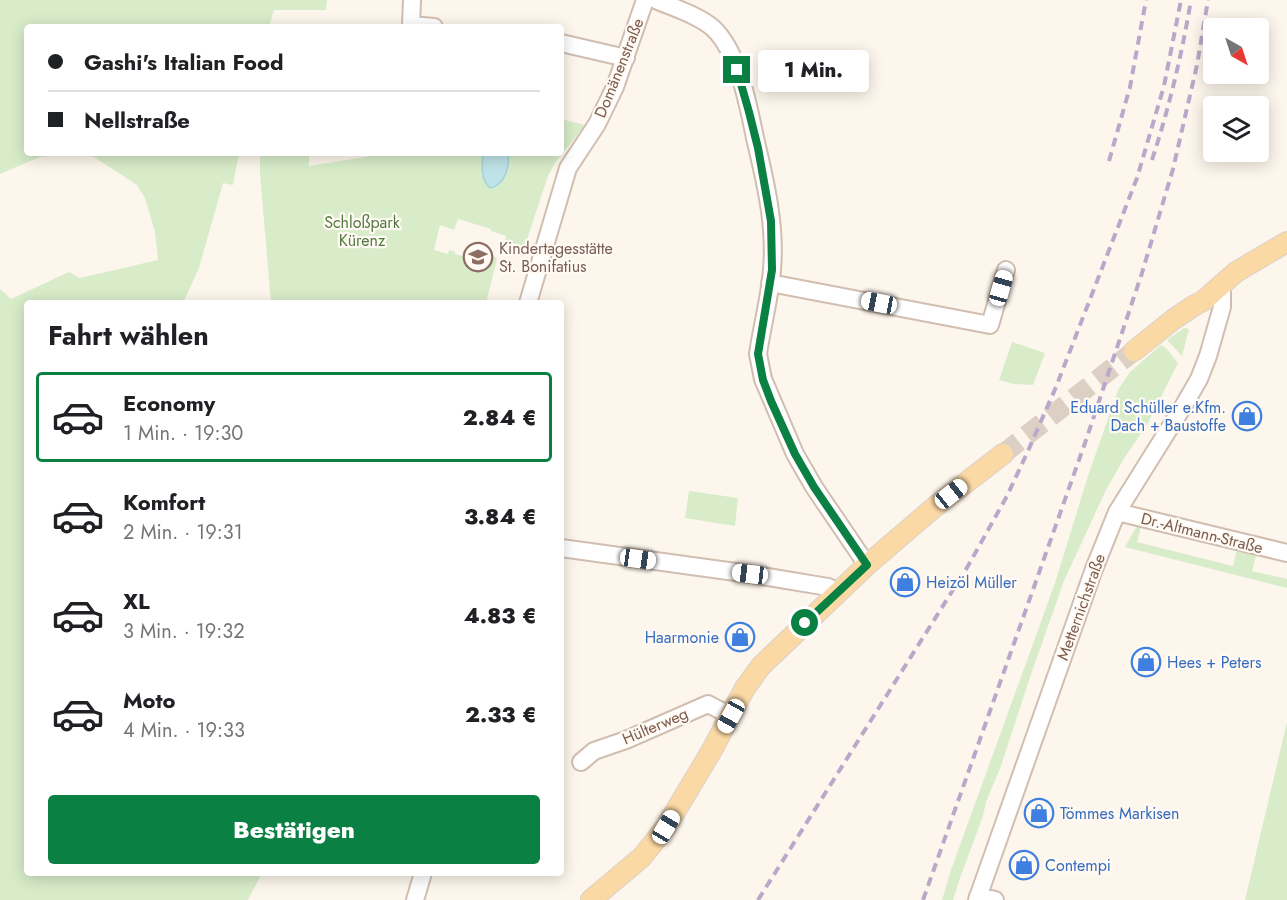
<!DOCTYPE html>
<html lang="de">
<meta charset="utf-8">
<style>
:root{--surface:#fff;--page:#f2f2f2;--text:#202124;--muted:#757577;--line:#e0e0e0;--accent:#0b8043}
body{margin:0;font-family:Jost,sans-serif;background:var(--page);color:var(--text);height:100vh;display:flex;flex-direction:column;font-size:22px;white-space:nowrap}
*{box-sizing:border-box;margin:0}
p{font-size:20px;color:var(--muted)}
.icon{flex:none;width:33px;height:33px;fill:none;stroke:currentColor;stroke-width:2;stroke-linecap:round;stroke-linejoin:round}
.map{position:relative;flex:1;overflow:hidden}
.side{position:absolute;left:24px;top:300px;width:540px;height:576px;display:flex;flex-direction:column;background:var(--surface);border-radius:6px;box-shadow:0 3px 15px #0003}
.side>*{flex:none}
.hud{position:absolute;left:24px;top:24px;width:540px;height:132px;border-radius:6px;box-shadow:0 3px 15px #0003;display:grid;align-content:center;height:132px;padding:0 24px;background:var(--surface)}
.needle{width:39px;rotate:141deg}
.buttons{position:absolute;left:1203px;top:18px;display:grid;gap:12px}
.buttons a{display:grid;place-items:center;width:66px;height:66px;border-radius:6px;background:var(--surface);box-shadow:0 3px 15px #0003;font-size:30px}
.end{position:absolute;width:27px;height:27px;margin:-14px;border:8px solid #0b8043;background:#fff;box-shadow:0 0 0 3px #fff}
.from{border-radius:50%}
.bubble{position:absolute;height:42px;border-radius:6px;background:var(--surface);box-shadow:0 3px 15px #0003;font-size:20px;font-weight:800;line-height:42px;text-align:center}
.car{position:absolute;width:18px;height:36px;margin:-18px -9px;border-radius:8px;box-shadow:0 0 4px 2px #0007;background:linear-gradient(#fff 24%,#345 0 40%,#fff 0 76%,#345 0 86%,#fff 0)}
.hud b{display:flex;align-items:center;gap:21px;height:57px;font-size:22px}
.hud b+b{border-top:2px solid var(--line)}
.hud i{width:15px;height:15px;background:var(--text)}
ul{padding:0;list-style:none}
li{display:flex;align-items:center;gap:18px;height:90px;margin:0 12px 9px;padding:0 12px;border:3px solid transparent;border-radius:6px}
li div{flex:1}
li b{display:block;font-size:22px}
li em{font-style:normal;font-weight:800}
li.current{border-color:var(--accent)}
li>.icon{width:54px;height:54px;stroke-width:1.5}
h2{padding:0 24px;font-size:27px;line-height:72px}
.primary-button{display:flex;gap:12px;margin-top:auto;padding:12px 24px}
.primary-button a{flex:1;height:69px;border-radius:6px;background:var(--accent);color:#fff;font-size:24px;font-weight:800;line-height:69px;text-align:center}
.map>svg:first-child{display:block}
.green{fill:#d8ecc9}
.water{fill:#bfe3e8;stroke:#a5d3da;stroke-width:1.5}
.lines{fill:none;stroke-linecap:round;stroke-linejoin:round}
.major-tunnel{stroke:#dcd0c4;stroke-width:20;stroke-dasharray:20 10;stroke-linecap:butt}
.minor-casing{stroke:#d1beb0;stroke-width:20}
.major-casing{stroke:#dad1cd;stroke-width:22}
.minor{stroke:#fff;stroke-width:16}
.major{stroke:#fbd9a5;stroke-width:20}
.rail{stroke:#b9a8c9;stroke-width:4;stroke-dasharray:9 6;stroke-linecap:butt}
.route{stroke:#0b8043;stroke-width:8}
.labels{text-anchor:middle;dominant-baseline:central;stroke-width:4.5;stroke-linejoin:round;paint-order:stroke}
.street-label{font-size:16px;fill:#7a5c4d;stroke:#fffaf3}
.park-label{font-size:16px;fill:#537a41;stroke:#fffaf3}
.education-label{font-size:16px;fill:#785e54;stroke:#fffaf3;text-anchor:start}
.shop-label{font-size:16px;fill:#366cbe;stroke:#fffaf3;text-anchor:start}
</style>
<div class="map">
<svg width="1287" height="900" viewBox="0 0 1287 900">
<rect width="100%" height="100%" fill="#fdf6ec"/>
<path class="green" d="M0,0H327L326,10H274L269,27H27V153H239L233,185L223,183L199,268L183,303H27V873H262L248,900H0V289L11,299L69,272L80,278L158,260L155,232L145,198L137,185L94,157L80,153L40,157L0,174Z
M561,119L585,125L555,163L548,176L524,249L504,244L506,236L491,231V229L458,219L454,230L440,225L434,250L448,254L449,250L455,252V254L469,258L470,256L490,263L493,256L497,259L486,303H271L260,174V153H309V166L391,153H561Z
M1184,328L1189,329L1182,356L1167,340Z
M1012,342L1045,353L1033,385L1014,384L999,380Z
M1161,345L1166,348L1178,363L1148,423L1123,460L1105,492L1064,581L1030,677L1001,766L986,802L983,816L960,878L953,900H942L951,870L1055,583L1088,476L1118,390L1130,372Z
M689,491L738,498L735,526L685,518Z
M1140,520L1142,522L1137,542L1233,566L1238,546L1257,551L1252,571L1287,579V588L1125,547Z
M1287,722V900H1245Z"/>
<path class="water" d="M483,153H508C510,167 505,185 490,188C480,179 482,166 483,153Z"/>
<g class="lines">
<path class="major-tunnel" d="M1003,454L1134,351"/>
<g class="minor-casing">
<path id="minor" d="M412,0L411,25L434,27
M656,0C674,8 698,15 713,28C739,53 748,104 755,138C765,180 776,225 772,269C770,297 762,326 758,354L763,379L795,454L814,487L867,565
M561,43L626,58
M770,283L990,325L1006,270
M528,303L568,168L597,124L615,87L645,0
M1117,512L1287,553
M561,548L750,574L828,587L838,592
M581,762L594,751L626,740L708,704L731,716
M978,896L995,900
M415,900L423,873
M977,900L1094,569L1117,512L1184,405L1199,379L1208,356L1222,307V284"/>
</g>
<g class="major-casing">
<path id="major" d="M1134,351L1174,319L1195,305L1203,301L1236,272L1287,242
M591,900L642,857L666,827L712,750L745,688L761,666L867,565L937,505L1003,454"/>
</g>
<use href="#minor" class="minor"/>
<use href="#major" class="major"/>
<path class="rail" d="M1152,160C1169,108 1182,54 1191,0
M1109,161L1130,87L1146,0
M758,900L968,566L1007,496L1028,451L1056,387L1137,178L1164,86L1181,0
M923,900L1085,443L1142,273L1173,169L1197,65L1208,0"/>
</g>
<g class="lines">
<path class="route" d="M737,70L749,112L758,148L771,221L772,270L758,354L763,380L771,401L795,454L814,487L867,565L805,623"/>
</g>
<defs>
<g id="school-ring" transform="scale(1.5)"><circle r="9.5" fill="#fffaf3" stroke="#8d6e63" stroke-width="1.5"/><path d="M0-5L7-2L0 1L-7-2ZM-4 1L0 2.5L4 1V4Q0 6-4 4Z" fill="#8d6e63"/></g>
<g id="shop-ring" transform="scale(1.5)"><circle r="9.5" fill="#fffaf3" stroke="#3f7fe0" stroke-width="1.5"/><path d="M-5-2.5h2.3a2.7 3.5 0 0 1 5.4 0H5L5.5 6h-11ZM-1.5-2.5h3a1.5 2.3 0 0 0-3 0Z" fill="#3f7fe0"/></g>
</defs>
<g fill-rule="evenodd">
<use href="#school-ring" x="478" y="257"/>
<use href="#shop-ring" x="1247" y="416"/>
<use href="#shop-ring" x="905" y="582"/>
<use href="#shop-ring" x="740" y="637"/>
<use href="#shop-ring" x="1146" y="662"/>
<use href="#shop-ring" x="1039" y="813"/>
<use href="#shop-ring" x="1024" y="865"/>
</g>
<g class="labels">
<g class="street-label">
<text transform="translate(619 68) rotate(-68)">Domänenstraße</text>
<text transform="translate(1202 533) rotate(14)">Dr.-Altmann-Straße</text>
<text transform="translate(1081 607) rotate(-70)">Metternichstraße</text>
<text transform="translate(655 726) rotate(-23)">Hülterweg</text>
</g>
<g class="park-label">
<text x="362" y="222">Schloßpark<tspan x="362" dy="18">Kürenz</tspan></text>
</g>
<g class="education-label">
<text x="499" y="248">Kindertagesstätte<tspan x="499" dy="18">St. Bonifatius</tspan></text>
</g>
<g class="shop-label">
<text x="1226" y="407" text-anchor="end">Eduard Schüller e.Kfm.<tspan x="1226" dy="18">Dach + Baustoffe</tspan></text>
<text x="926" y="582">Heizöl Müller</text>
<text x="719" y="637" text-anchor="end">Haarmonie</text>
<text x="1167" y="662">Hees + Peters</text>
<text x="1060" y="813">Tömmes Markisen</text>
<text x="1045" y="865">Contempi</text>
</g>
</g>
</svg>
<div class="buttons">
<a><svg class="needle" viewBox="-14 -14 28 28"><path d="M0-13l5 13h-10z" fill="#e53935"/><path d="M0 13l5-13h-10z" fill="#757577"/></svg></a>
<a><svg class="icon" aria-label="layers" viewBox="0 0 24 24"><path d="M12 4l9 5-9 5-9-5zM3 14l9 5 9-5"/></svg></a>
</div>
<i class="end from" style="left:805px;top:623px"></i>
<i class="end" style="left:737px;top:70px"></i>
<div class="bubble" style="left:758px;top:50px;width:111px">1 Min.</div>
<i class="car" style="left:1001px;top:288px;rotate:16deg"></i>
<i class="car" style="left:879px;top:303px;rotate:281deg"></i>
<i class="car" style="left:951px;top:494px;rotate:51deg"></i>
<i class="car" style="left:638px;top:559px;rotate:98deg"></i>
<i class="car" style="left:750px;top:574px;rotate:277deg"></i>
<i class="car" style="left:731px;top:716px;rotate:209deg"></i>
<i class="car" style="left:666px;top:827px;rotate:31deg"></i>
<div class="hud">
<b><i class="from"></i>Gashi's Italian Food</b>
<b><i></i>Nellstraße</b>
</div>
<section class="side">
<h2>Fahrt wählen</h2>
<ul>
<li class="current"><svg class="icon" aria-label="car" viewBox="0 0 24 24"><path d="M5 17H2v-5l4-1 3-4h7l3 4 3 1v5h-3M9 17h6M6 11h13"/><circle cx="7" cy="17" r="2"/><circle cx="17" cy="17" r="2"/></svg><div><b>Economy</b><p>1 Min. · 19:30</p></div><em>2.84 €</em></li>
<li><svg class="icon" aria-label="car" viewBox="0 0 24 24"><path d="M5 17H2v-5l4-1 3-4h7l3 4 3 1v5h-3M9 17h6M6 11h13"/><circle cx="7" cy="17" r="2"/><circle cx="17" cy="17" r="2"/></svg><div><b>Komfort</b><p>2 Min. · 19:31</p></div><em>3.84 €</em></li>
<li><svg class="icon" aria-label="car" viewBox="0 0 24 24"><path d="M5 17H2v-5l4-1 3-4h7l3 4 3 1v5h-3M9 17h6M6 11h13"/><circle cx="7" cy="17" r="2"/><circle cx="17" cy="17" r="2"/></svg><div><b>XL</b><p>3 Min. · 19:32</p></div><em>4.83 €</em></li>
<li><svg class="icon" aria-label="car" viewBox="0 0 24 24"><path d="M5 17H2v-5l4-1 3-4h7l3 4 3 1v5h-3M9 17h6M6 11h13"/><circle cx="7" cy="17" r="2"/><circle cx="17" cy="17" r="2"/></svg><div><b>Moto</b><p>4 Min. · 19:33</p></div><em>2.33 €</em></li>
</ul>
<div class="primary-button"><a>Bestätigen</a></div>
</section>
</div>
